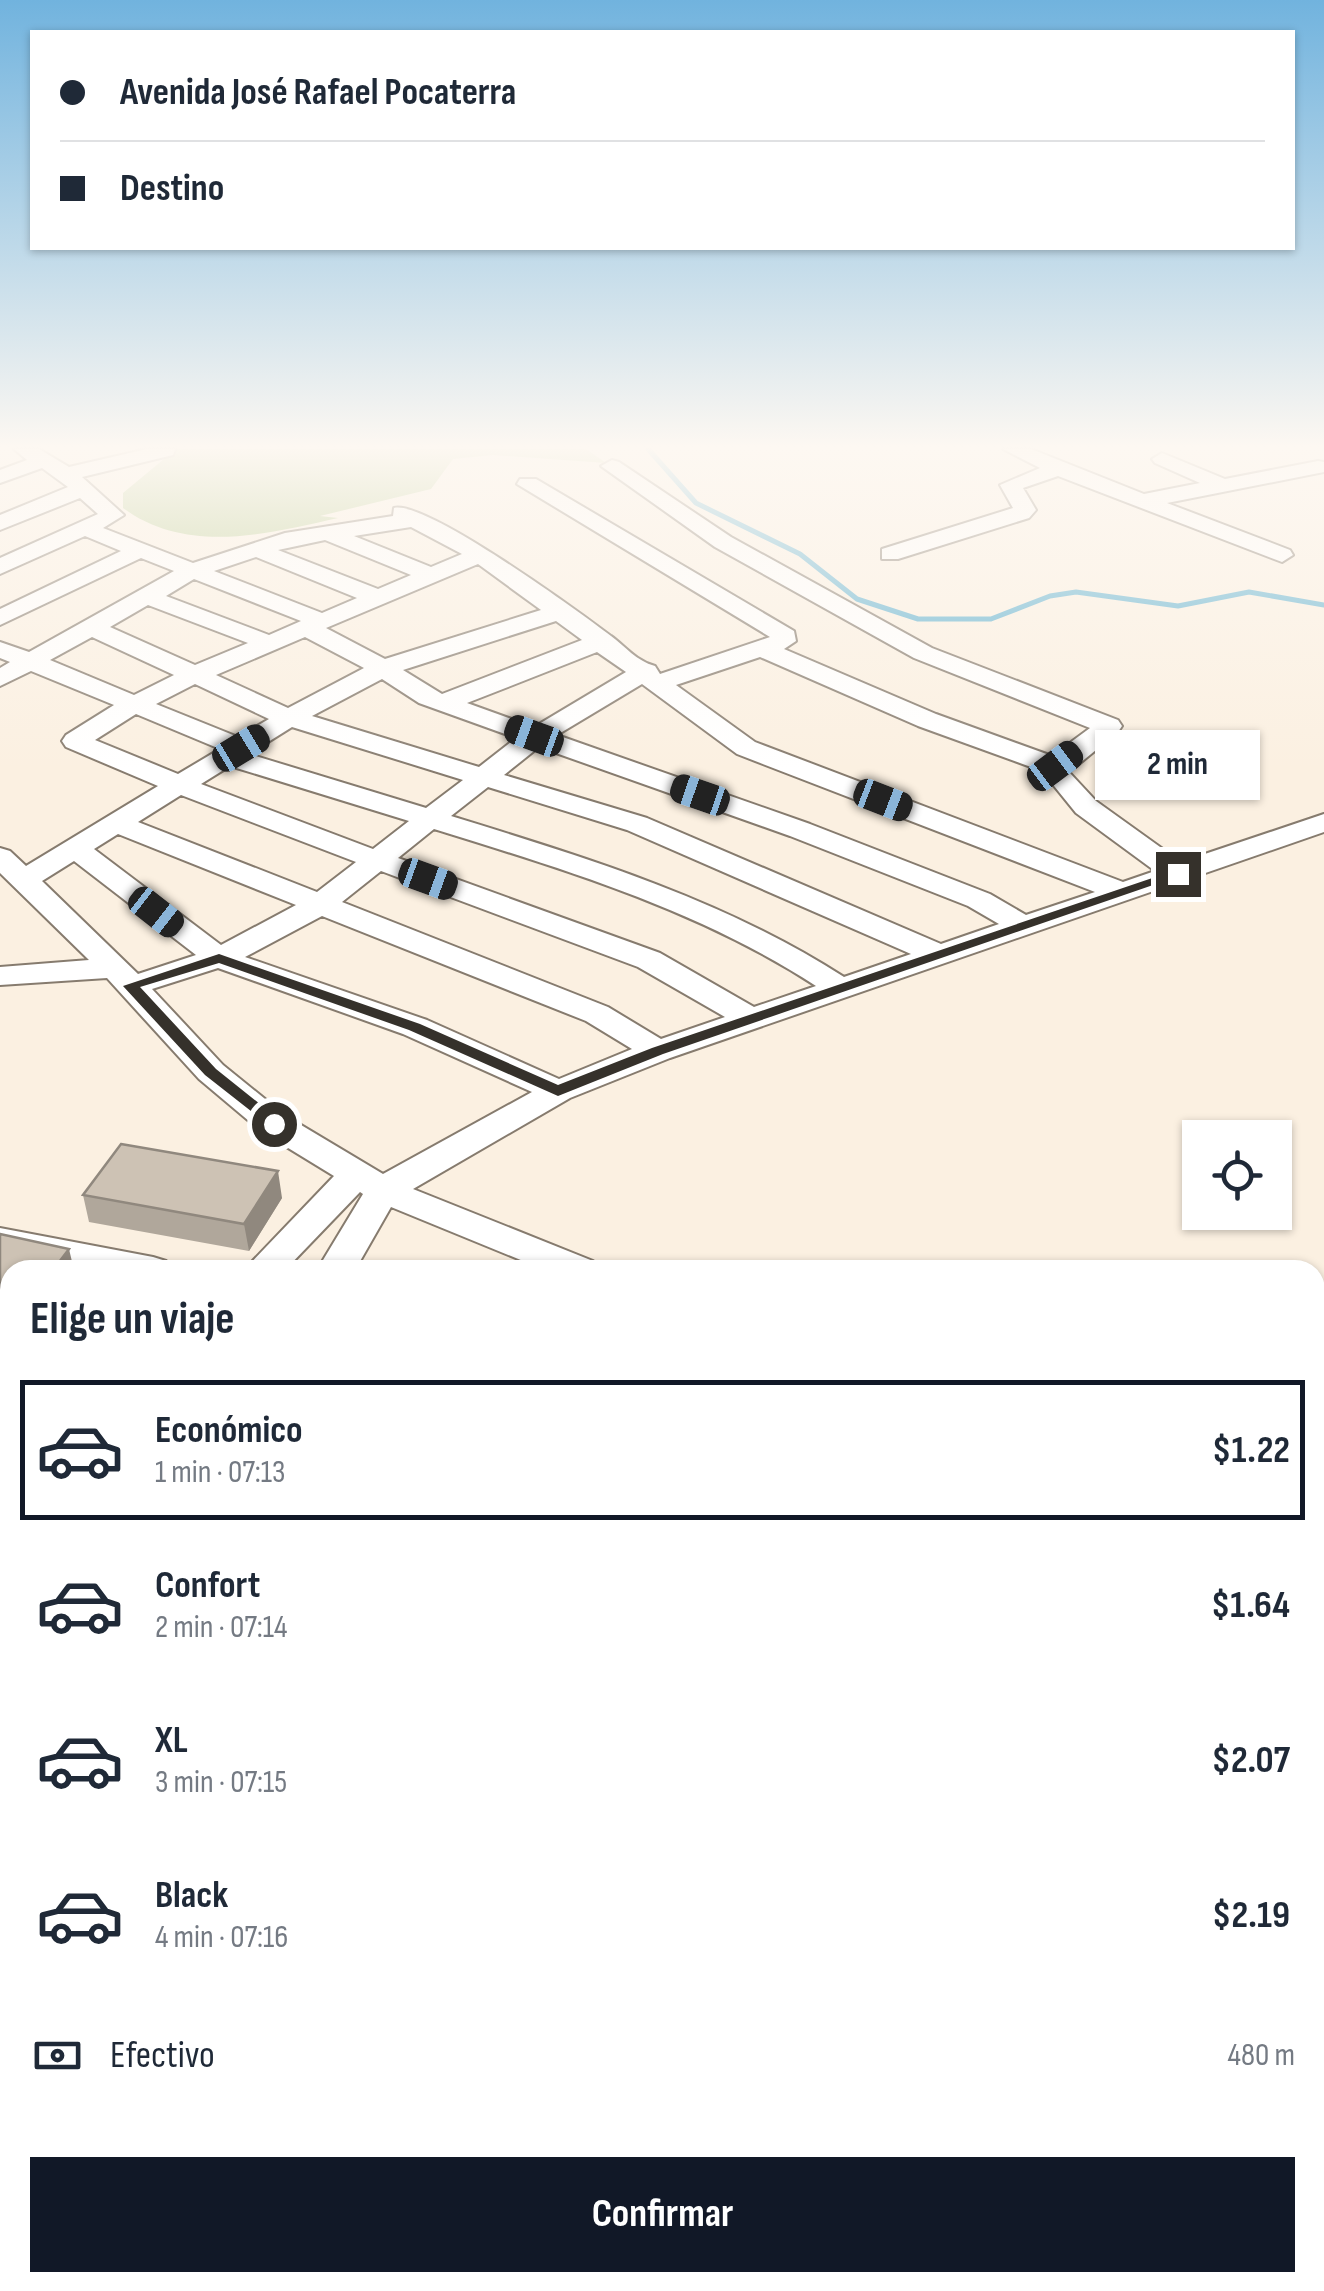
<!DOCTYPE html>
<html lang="es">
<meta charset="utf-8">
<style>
:root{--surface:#fff;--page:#f2f2f3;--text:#1f2937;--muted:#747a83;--line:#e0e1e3;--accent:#111827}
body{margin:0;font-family:"Sofia Sans Condensed",sans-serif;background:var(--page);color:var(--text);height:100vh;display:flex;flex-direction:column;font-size:38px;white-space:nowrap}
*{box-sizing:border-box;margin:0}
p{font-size:32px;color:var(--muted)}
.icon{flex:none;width:55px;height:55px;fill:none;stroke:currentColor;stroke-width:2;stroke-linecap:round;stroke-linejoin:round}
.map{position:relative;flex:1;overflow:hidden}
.side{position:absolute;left:0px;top:1260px;width:1325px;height:1032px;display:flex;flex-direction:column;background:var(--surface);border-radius:30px 30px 0 0;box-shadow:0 2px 8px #0004}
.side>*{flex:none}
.banner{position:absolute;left:30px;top:30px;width:1265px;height:220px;border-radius:0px;box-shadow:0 2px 8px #0004;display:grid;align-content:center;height:220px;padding:0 30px;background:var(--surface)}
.tools{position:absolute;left:1182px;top:1120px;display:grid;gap:20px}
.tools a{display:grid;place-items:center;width:110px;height:110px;border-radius:0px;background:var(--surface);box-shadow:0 2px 8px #0004;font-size:50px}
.end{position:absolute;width:45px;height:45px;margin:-22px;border:12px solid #35312b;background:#fff;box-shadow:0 0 0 5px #fff}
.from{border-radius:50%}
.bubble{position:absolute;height:70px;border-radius:0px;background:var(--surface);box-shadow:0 2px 8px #0004;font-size:32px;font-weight:700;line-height:70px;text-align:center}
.car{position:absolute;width:30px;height:60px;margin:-30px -15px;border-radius:12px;box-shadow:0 0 8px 2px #0007;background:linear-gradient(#222 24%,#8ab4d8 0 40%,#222 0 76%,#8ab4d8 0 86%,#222 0)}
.banner b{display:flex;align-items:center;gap:35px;height:95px;font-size:38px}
.banner b+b{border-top:2px solid var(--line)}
.banner i{width:25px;height:25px;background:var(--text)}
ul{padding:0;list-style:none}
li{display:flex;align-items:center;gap:30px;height:140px;margin:0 20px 15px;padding:0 10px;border:5px solid transparent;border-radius:0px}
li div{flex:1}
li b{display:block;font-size:38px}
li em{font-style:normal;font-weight:700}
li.active{border-color:var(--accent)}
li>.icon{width:90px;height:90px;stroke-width:1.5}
h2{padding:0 30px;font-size:45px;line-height:120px}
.pay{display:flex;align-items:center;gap:25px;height:110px;padding:0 30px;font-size:38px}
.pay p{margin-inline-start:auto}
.button{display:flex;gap:20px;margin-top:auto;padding:20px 30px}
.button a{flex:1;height:115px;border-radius:0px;background:var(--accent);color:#fff;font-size:40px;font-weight:700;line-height:115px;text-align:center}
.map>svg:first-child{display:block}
.green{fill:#b4c98c}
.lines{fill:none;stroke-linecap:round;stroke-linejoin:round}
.stream-far1{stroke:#5fb1d0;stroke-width:5}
.stream{stroke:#5fb1d0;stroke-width:11}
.minor-casing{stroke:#867b6e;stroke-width:4}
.minor{fill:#fff;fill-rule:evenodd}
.wall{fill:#b0a79b}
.shaded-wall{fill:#90887e}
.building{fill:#cdc2b4;stroke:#90887e;stroke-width:2.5}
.route{fill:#35312b}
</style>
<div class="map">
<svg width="1324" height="2291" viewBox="0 0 1324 2291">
<rect width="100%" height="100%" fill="#fbf0e1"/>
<path class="green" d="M176,449H586L606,463L493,455L453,459L431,489L320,516L338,518C267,534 187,555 123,508V493Z"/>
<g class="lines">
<path class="stream-far1" d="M648,449L696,503L800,554L857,599L918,619H991L1050,596L1076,592L1178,606L1249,592L1324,605"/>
<path class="stream" d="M0,1855L10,1839"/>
<g class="minor-casing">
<path id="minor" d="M14,449H39L69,467L147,449H175L173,455L82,477L124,515L103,528L193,563L285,533L393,516L394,508C426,500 579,612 611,636C625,646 636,661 655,666L660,674L770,637L517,484L520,479H536L794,631L796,641L784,649L936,714L1052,756L1090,728L914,658L715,547L601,466L612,460L619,462L731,537L932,648L1118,720L1122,726L1118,732L1069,772L1096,801L1181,862L1324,814V832L670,1058L570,1098L413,1189L593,1261L599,1270H545L391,1207L355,1270H317L363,1194L360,1192L285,1270H244L334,1176L262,1132L199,1079L107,978L0,985V967L89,960L0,873V848L10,851L26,866L158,786L66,747L62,741L66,735L114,705L31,671L0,686V668L10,662L0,658V642L29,652L174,571L141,558L0,625V609L121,551L85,536L0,574V558L98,514L80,498L0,530V515L68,487L42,468L0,483V470L27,460ZM411,527L462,554L431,567L354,536ZM325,540L411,575L378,589L278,550ZM256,557L357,598L322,613L214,571ZM478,564L541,610L385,659L326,628ZM194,579L301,621L269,635L166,596ZM148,605L248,643L195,665L110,627ZM556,621L582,640L442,694L403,670ZM92,637L174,675L134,695L50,660ZM305,637L364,668L288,708L216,675ZM597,652L626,672L534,727L467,703ZM760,657L918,726L1042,771L1076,813L1155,871L1123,882L755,742L676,685ZM382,679L419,703L516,738L479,767L312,716ZM195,684L269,719L238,737L156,704ZM642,684L737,754L1095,892L1026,915L990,894L810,824L557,735ZM136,714L220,749L178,774L95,740ZM292,727L463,780L426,808L249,754ZM539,747L790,836L968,906L999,924L941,944L647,818L504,775ZM230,766L409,821L373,849L201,784ZM488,787L627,830L911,954L844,977C723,899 587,858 451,816ZM181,795L356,862L317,892L138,822ZM434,829C566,870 699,910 816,986L754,1007L660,953L398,858ZM118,834L296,905L221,945L94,849ZM74,861L196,955L138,974L42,881ZM381,871L638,967L725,1017L661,1039L608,1007L342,902ZM322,916L586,1021L632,1049L559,1079L427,1020L245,957ZM218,968L403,1034L532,1092L383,1174L286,1116L223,1065L152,989Z
M1003,449H1031L1144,494L1200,483L1155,463L1152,459L1162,453L1225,479L1318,461L1324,462V472L1167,503L1290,550L1293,555L1282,562L1058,476L1023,488L1036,510L1029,518L898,559H882V549L1013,508L1000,485L1040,468Z
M0,1228L153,1257L166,1261L172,1270H89L0,1252Z
M1315,1538L1324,1541V1575L1315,1572Z
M1315,1756L1324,1757V1799L1315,1798Z
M10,1769V1824L0,1827V1773Z
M10,1907V1967L0,1971V1910Z
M601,2282H659L656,2291H598Z
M1161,2282H1219L1218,2291H1160Z"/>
</g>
<use href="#minor" class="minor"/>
</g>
<path class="wall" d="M83,1195L282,1198L249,1251L89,1222Z
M1315,1860L1324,1862V2076L1315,2074Z
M342,2282H585L582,2291H343Z
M1208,2282H1212L1211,2291H1205Z"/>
<path class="shaded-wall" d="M278,1171L282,1198L249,1251L244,1224Z
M69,1249L74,1270H53Z
M10,1324V1361L0,1374V1337Z
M576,2282H585L582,2291H573Z"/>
<path class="building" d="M121,1144L278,1171L244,1224L83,1195Z
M0,1234L69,1249L53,1270H10V1324L0,1337Z
M1315,1860L1324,1862V2047L1315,2045Z
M1315,2143L1324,2145V2291H1211L1212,2282H1315Z
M355,2282H576L573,2291H383Z
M664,2282H901L899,2291H662Z
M967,2282H992L1020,2291H965Z"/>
<linearGradient id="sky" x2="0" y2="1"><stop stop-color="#71b3de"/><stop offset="0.58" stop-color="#fdf8f2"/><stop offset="1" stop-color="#fdf8f2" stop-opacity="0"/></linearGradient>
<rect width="1324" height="770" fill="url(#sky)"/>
<path class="route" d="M1173,871L1185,874L663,1054L558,1096L409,1030L219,963L140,987L216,1069L280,1120V1128L274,1129L205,1075L123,986L219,954L420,1024L558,1085L652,1048Z"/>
</svg>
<div class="tools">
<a><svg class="icon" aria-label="locate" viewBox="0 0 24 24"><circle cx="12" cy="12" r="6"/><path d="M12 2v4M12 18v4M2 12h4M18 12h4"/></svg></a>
</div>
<i class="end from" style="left:274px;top:1124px"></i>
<i class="end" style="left:1178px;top:874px"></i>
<div class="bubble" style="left:1095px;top:730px;width:165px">2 min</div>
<i class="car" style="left:534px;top:736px;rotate:290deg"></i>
<i class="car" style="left:241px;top:748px;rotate:59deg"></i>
<i class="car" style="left:1055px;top:766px;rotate:53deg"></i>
<i class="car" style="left:700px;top:795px;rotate:289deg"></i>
<i class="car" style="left:883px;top:800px;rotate:111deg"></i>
<i class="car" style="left:428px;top:879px;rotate:110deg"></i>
<i class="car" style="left:156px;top:912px;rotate:128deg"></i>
<div class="banner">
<b><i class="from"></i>Avenida José Rafael Pocaterra</b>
<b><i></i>Destino</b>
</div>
<section class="side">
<h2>Elige un viaje</h2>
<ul>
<li class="active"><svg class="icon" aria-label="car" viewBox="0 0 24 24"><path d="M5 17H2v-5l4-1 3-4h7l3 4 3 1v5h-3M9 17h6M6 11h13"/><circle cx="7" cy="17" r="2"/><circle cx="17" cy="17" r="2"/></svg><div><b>Económico</b><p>1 min · 07:13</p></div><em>$1.22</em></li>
<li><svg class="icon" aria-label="car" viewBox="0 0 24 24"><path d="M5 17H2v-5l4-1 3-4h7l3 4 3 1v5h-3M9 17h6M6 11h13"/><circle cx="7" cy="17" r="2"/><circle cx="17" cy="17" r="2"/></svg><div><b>Confort</b><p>2 min · 07:14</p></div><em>$1.64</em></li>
<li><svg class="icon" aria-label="car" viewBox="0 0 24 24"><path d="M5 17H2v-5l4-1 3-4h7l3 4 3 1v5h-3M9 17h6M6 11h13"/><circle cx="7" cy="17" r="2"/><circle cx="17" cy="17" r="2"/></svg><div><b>XL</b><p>3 min · 07:15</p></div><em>$2.07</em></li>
<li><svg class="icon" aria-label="car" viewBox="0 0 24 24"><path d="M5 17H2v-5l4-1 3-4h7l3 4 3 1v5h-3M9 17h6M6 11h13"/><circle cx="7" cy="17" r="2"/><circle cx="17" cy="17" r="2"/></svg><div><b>Black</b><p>4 min · 07:16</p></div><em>$2.19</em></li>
</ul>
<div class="pay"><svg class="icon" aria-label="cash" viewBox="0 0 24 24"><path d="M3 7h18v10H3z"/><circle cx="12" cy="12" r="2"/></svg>Efectivo<p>480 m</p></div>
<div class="button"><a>Confirmar</a></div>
</section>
</div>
